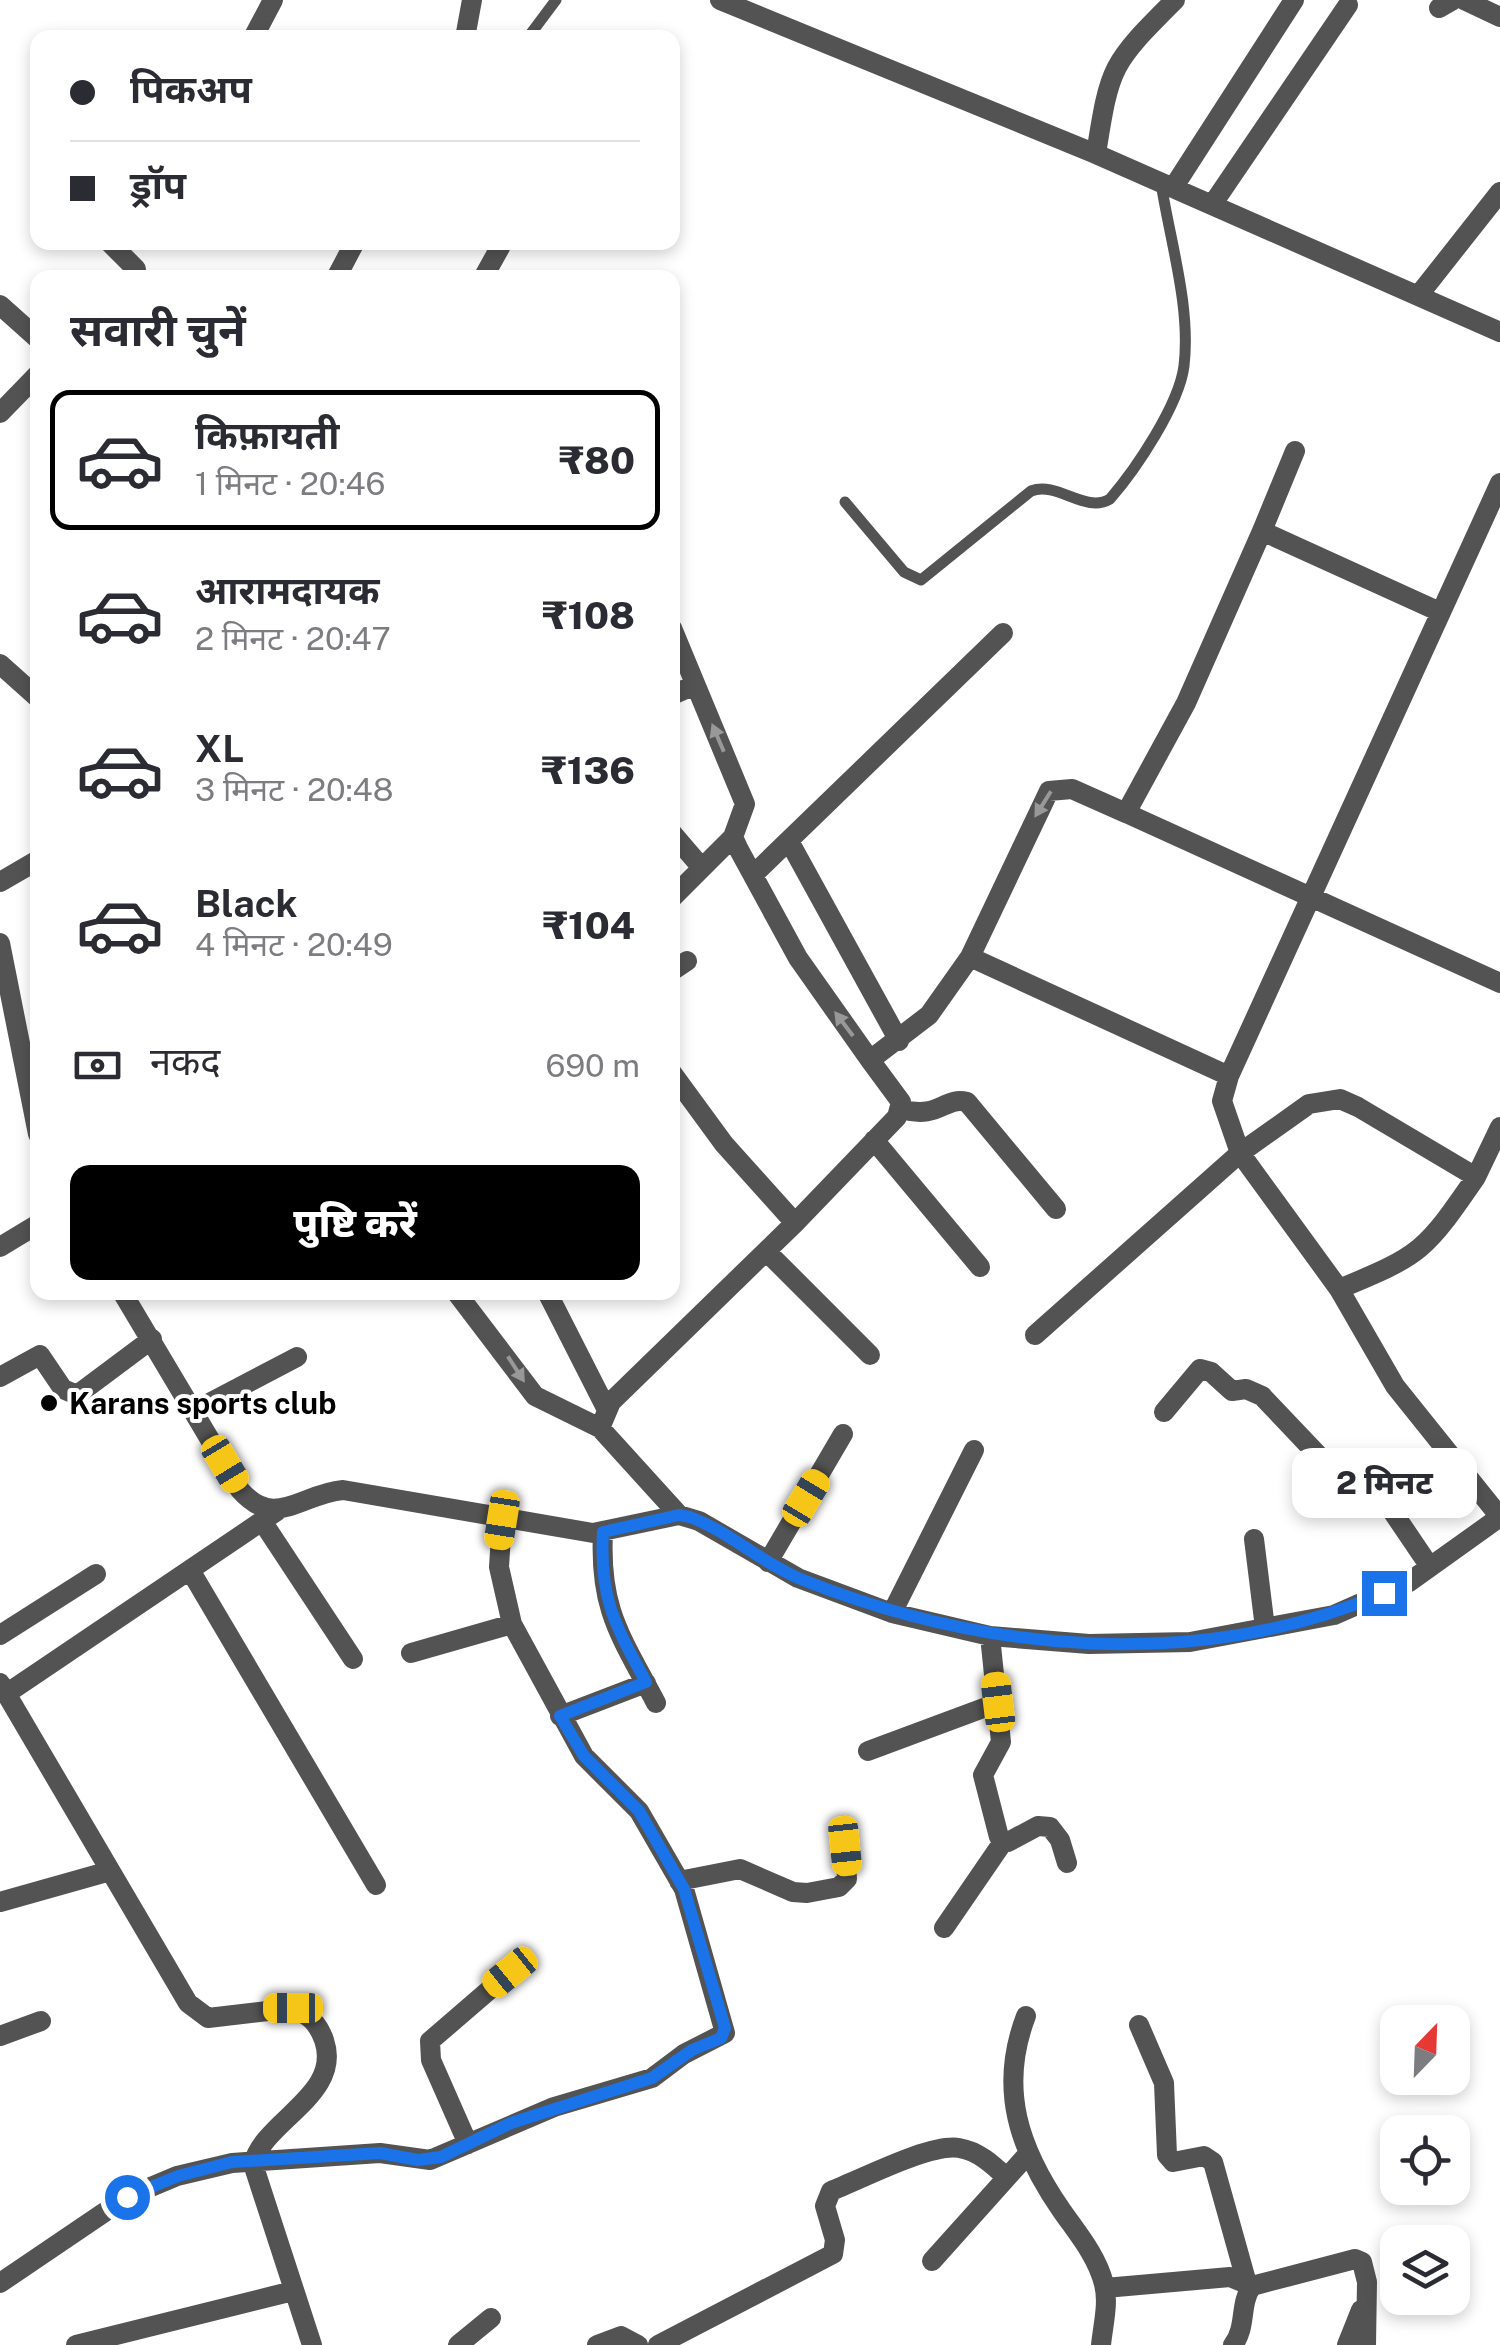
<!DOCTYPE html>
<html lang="hi">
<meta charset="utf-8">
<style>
:root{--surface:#fff;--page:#f7f7f7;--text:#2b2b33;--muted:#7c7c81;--line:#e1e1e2;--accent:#000}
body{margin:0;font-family:"Public Sans","Noto Sans Devanagari",sans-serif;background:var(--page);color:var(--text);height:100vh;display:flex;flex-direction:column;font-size:38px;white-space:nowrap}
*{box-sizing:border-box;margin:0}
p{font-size:32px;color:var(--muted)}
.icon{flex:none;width:55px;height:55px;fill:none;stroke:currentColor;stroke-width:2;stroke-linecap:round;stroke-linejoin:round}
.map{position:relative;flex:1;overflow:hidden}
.details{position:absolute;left:30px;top:270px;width:650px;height:1030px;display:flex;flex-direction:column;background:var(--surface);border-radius:20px;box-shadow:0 5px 15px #0003}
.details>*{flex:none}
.banner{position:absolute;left:30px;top:30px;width:650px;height:220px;border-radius:20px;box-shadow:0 5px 15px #0003;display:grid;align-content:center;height:220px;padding:0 40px;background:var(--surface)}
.needle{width:65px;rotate:23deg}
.tools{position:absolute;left:1380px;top:2005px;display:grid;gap:20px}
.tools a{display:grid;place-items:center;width:90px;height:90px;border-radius:20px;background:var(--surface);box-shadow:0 5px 15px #0003;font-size:50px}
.end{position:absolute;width:45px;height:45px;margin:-22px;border:12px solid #1a73e8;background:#fff;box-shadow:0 0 0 5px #fff}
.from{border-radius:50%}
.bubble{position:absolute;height:70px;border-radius:20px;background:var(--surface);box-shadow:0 5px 15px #0003;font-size:32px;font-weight:800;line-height:70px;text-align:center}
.car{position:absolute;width:30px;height:60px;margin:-30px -15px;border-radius:12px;box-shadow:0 0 8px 2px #0007;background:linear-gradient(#f5c518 24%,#345 0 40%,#f5c518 0 76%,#345 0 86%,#f5c518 0)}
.banner b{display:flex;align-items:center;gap:35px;height:95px;font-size:38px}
.banner b+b{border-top:2px solid var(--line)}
.banner i{width:25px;height:25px;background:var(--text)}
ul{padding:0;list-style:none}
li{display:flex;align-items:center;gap:30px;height:140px;margin:0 20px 15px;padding:0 20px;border:5px solid transparent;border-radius:20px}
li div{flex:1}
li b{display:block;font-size:38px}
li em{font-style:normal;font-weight:800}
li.on{border-color:var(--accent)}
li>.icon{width:90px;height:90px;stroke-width:1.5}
h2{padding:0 40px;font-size:45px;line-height:120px}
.pay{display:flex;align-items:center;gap:25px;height:110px;padding:0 40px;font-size:38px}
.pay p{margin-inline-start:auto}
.primary-button{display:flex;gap:20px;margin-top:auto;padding:20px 40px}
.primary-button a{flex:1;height:115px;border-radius:20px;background:var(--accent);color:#fff;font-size:40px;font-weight:800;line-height:115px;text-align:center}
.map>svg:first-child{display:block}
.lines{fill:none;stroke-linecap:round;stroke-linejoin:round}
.service{stroke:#535353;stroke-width:11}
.minor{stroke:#535353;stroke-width:20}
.oneway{fill:#989898}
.route{stroke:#1a73e8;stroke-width:12}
.poi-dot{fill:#000;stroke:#fff;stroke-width:4}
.labels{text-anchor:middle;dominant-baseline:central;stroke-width:8;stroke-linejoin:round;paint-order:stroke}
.poi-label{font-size:30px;font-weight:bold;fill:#000;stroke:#fff;text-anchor:start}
</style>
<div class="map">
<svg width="1500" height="2345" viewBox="0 0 1500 2345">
<rect width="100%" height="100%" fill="#fff"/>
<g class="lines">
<path class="service" d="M529,36L556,0
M845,502L904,572L921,580L1031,491C1058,481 1085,514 1110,499C1136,469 1179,405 1184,366C1191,307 1170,241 1161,183"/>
<path class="minor" d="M720,0L1096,154L1500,332
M1464,0L1500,17
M1439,8L1453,0
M253,38L273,0
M465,38L472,0
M1096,154C1110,65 1111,64 1175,0
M1173,188L1294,0
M1212,205L1348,5
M109,242L136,269
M336,278L355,242
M483,278L503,242
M1418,296L1500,192
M0,305L38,339
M0,413L38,374
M1262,531L1295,451
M1440,612L1262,531L1186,703L1126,813L1500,983
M672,628L745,804L733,837L738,848L798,958L870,1060L929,1015L970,957L1049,791L1072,789L1126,813
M0,664L38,698
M672,695L695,685
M672,833L702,868
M789,841L899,1041
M753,875L1003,633
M0,882L38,860
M672,898L733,837
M0,943L38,1134
M970,957L1229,1076L1500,483
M672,971L687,961
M672,1073L724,1144L795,1223
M901,1109C940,1120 944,1096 967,1102L1056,1209
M874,1140L980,1267
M0,1247L38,1224
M766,1251L870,1355
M1339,1289C1422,1255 1425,1251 1476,1177
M122,1292L240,1490C275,1530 300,1494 343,1490L593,1533L679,1515L699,1521L798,1578L892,1613L990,1636L1089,1644L1190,1642L1334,1615L1409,1582L1500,1517L1395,1386L1339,1289L1240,1153L1222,1101L1229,1076
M456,1292L535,1396L600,1428L679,1515
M547,1292L606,1408
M1035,1335L1240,1153L1309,1104L1340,1099L1358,1107L1476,1177L1500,1127
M0,1377L40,1355L63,1389L77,1395L152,1339
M194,1411L297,1357
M1164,1412L1200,1369L1211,1372L1232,1391L1246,1389L1262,1396L1336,1474L1384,1499L1430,1567
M600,1428L611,1402L795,1223L897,1117L901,1102L870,1060
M262,1521L353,1659
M603,1532C599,1610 621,1636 656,1703
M1254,1539L1265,1628
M768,1562L843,1434
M190,1570L376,1885
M892,1613L974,1450
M0,1635L96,1574
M990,1636L1001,1742L983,1775L999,1837L1008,1842L1038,1826L1050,1827L1060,1840L1067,1863
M411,1653L512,1624
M0,1683L188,2003L208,2018L293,2008C309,2015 318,2023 324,2040C343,2095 264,2120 253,2164L312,2345
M6,1694L277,1511
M560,1716L646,1683
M868,1751L997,1703
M679,1881L740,1869L793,1892L807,1893L839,1887L847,1879L845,1846
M0,1902L110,1871
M944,1928L1003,1842
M1026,2016C998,2089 1019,2149 1062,2211C1078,2234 1097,2256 1104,2284C1109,2303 1103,2325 1101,2345
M1139,2025L1164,2083L1167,2155L1173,2162L1204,2156L1213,2162L1246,2280
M0,2036L41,2021
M468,2144L431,2060L430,2041L510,1972
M932,2261L1028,2154
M0,2283L127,2197L177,2176L232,2163L380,2153L430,2160L554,2107L652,2078L684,2054L725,2033L684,1889L639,1811L584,1756L512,1624L499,1567L502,1520
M1252,2286L1355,2259L1362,2262L1367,2282L1366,2345
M1105,2288L1230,2277L1252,2286C1239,2304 1247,2327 1233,2345
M76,2345L293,2291
M458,2345L491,2318
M597,2345L621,2336L638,2345
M658,2345L833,2254L835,2240L825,2206L831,2191C860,2180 930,2143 959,2148C978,2151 992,2164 1006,2177
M1347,2345L1361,2310"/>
</g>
<defs><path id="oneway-solid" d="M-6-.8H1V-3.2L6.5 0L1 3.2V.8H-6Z" transform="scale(2.5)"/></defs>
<g class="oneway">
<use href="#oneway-solid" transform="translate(718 738) rotate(-113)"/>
<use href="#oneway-solid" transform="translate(1043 804) rotate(122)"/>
<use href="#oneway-solid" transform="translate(844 1024) rotate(-127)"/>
<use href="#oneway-solid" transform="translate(516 1369) rotate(57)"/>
</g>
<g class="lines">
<path class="route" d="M127,2197L178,2176L232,2162L380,2153L418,2160L441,2157L511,2123L652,2078L692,2050L721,2038L725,2028L684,1889L639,1811L584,1756L560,1716L646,1682C615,1625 599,1598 603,1532L679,1515L690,1517C730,1532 763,1564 803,1580C987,1653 1199,1672 1384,1593"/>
</g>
<circle class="poi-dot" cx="49" cy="1403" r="10"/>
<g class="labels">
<g class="poi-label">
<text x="69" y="1403">Karans sports club</text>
</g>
</g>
</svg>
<div class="tools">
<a><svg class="needle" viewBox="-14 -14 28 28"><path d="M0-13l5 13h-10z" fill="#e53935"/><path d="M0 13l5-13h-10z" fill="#7c7c81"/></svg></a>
<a><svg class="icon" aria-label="locate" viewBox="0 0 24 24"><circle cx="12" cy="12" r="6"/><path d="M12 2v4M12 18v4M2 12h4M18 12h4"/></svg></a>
<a><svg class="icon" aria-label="layers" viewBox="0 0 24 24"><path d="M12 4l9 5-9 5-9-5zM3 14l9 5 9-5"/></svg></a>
</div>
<i class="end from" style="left:127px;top:2197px"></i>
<i class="end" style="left:1384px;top:1593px"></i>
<div class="bubble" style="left:1292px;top:1448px;width:185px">2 मिनट</div>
<i class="car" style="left:225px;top:1464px;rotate:149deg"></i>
<i class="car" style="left:806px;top:1498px;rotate:31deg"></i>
<i class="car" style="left:502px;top:1520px;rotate:189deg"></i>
<i class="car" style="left:998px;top:1702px;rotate:353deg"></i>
<i class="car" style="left:845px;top:1846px;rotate:174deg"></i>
<i class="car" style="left:510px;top:1972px;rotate:231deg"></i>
<i class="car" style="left:293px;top:2008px;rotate:270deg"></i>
<div class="banner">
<b><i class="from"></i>पिकअप</b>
<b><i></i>ड्रॉप</b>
</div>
<section class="details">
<h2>सवारी चुनें</h2>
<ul>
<li class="on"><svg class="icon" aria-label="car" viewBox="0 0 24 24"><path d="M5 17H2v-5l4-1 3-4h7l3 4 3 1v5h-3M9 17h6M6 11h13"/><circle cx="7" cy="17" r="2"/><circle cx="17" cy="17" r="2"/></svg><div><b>किफ़ायती</b><p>1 मिनट · 20:46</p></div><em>₹80</em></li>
<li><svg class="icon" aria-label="car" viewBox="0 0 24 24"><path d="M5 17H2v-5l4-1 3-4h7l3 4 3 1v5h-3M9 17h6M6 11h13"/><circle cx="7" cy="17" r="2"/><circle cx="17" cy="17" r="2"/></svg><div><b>आरामदायक</b><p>2 मिनट · 20:47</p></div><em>₹108</em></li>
<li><svg class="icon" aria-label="car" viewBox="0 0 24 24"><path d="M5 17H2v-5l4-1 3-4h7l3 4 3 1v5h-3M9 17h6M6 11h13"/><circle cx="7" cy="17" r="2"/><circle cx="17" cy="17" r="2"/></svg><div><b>XL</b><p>3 मिनट · 20:48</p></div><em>₹136</em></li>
<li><svg class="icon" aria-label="car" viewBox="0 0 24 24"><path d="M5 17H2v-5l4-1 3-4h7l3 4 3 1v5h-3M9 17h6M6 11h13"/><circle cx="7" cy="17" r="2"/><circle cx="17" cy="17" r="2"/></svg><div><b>Black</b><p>4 मिनट · 20:49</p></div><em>₹104</em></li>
</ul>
<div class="pay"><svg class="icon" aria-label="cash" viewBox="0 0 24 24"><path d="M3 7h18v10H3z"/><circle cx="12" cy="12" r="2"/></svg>नकद<p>690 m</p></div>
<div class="primary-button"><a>पुष्टि करें</a></div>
</section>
</div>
